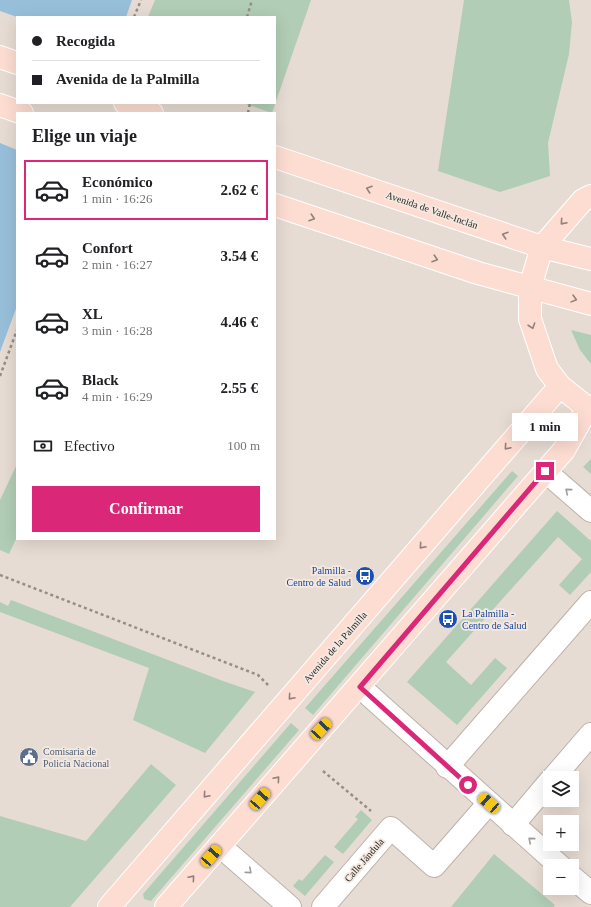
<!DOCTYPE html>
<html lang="es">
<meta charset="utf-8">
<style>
:root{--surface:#fff;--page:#f6f6f6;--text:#202124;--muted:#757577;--line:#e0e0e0;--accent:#db2777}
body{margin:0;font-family:Georgia,serif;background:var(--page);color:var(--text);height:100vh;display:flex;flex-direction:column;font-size:15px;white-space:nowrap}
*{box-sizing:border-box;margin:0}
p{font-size:13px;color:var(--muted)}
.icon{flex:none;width:22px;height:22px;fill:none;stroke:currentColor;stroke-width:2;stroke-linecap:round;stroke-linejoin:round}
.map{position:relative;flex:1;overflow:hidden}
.details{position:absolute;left:16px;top:112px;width:260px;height:428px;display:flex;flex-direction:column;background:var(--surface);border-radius:0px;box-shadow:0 4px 16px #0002}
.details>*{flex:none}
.banner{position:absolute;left:16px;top:16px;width:260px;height:88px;border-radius:0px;box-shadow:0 4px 16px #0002;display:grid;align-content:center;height:88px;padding:0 16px;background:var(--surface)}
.controls{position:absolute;left:543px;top:771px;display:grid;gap:8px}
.controls a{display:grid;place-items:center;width:36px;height:36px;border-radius:0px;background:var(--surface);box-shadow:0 4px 16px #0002;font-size:20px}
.end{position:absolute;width:18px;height:18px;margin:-9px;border:5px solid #db2777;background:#fff;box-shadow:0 0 0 2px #fff}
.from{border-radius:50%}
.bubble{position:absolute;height:28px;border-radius:0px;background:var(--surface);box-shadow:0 4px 16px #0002;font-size:13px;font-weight:600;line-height:28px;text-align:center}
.car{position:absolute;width:12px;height:24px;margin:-12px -6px;border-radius:5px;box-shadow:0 0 3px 1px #0007;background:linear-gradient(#f5c518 24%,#345 0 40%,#f5c518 0 76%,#345 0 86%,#f5c518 0)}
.banner b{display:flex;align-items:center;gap:14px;height:38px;font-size:15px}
.banner b+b{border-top:1px solid var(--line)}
.banner i{width:10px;height:10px;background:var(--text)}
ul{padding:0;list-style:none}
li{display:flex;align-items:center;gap:12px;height:60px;margin:0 8px 6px;padding:0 8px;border:2px solid transparent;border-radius:0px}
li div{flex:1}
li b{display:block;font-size:15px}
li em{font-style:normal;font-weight:600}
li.current{border-color:var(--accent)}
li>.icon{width:36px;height:36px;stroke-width:1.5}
h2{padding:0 16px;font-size:18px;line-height:48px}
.pay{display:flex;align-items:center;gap:10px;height:44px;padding:0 16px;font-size:15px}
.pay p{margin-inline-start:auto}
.cta{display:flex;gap:8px;margin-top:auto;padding:8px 16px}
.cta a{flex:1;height:46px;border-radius:0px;background:var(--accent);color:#fff;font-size:16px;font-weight:600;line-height:46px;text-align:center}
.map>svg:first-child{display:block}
.green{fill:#b1cdb5}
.water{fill:#98bfda}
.pier{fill:#e7dcd3}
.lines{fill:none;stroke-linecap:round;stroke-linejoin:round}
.minor-casing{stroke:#bdb2aa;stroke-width:24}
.major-casing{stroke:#fff;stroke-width:24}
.path{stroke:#958d87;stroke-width:2.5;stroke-dasharray:3 3;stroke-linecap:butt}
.minor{stroke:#fff;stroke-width:22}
.major{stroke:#fdddd2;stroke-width:22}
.oneway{stroke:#92807a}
.oneway2{stroke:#9e9c9b}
.route{stroke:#db2777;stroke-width:5}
.labels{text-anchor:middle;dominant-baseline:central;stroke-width:3.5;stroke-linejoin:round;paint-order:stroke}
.street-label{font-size:10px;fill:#282421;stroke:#f4e9e1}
.transit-label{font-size:10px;fill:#164399;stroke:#f4e9e1;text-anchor:end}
.service-label{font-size:10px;fill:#4e5e75;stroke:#f4e9e1;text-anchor:start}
</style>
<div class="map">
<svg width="591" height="907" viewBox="0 0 591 907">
<rect width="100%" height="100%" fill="#e7dcd3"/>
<path class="green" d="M155,0H311L272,113L243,103H275V17H148Z
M464,0H569L572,22L569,54L548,143L550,176L500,192L438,171Z
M571,330L591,335V364L580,350Z
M591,459V474L583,467Z
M17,464V537L9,554L0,550V500Z
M512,471L518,476L313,715L305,708Z
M557,511L591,541V572L570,595L559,585L582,559L558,537L446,662L471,685L495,658L507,668L457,725L407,682Z
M11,600L223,681L255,692L205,753L133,720L149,668L0,612V602L8,606Z
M291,723L299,730L151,901L144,899L143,894Z
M151,764L176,785L70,907H0V816L86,841Z
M361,810L372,820L343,854L334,847L358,819L355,817Z
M494,854L555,905L554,907H451Z
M325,855L334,862L305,896L293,886L299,879L302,881Z"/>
<path class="water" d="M0,0H132L126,17H17V306L0,352Z"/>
<path class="pier" d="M0,11L17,17V103H97L94,113H17V150L0,143Z"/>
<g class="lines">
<g class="minor-casing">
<path id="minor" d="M545,471L591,511
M360,687L560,866
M447,767L591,602
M553,778L591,734
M513,825L550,781
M220,846L290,907
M572,877L591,893
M323,907L391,828L434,866L489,803"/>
</g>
<g class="major-casing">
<path id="major" d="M0,57L17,63
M125,103L152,113
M0,105L22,113
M275,157L542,247L591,259
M591,196L583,200L542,247L530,287V319L547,369L560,386L591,411
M275,205L478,273L591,304
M109,907L560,386
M166,907L564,450L587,409"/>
</g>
<path class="path" d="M134,17L141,0
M247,17L252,0
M248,113L250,103
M0,376L17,330
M0,575L258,675L268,685
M323,771L371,811"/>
<use href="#minor" class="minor"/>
<use href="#major" class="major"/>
</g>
<defs><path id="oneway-chevron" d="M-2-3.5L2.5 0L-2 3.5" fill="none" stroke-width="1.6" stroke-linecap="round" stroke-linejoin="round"/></defs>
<g class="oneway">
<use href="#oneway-chevron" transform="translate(369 189) rotate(-161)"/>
<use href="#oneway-chevron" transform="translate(312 218) rotate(18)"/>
<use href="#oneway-chevron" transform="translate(563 222) rotate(131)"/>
<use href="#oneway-chevron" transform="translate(505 235) rotate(-162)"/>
<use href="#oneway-chevron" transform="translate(435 259) rotate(18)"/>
<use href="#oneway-chevron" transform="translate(574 299) rotate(15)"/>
<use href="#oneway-chevron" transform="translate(532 326) rotate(71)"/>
<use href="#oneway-chevron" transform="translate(507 447) rotate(131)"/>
<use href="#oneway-chevron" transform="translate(422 546) rotate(131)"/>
<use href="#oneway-chevron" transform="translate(291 697) rotate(131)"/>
<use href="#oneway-chevron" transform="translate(277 779) rotate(-49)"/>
<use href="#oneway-chevron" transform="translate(206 795) rotate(131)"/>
<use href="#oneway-chevron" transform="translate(192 878) rotate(-49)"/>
</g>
<g class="oneway2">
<use href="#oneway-chevron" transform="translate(568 491) rotate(-139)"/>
<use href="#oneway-chevron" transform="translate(531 840) rotate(-139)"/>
<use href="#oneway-chevron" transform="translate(249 871) rotate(41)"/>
</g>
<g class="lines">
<path class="route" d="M468,785L360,687L545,471"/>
</g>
<defs>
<g id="bus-disc" transform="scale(1)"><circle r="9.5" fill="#1a4fb4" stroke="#f4e9e1"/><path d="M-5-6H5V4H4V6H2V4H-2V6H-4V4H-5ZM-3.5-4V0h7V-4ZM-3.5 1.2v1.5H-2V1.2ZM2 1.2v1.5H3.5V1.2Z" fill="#fff"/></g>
<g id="civic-disc" transform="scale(1)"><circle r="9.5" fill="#5c6f8a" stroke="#f4e9e1"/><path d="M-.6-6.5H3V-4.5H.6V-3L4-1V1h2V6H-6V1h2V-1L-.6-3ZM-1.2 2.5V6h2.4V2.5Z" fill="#fff"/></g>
</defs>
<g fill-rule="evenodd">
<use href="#bus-disc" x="365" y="576"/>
<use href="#bus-disc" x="448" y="619"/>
<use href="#civic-disc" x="29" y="757"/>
</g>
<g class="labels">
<g class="street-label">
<text transform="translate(432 210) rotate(19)">Avenida de Valle-Inclán</text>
<text transform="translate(335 647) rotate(-49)">Avenida de la Palmilla</text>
<text transform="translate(364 860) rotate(-49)">Calle Jándula</text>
</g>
<g class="transit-label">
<text x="351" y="570">Palmilla -<tspan x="351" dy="12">Centro de Salud</tspan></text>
<text x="462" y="613" text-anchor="start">La Palmilla -<tspan x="462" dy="12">Centro de Salud</tspan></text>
</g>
<g class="service-label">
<text x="43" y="751">Comisaria de<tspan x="43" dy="12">Policía Nacional</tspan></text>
</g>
</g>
</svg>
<div class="controls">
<a><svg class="icon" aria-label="layers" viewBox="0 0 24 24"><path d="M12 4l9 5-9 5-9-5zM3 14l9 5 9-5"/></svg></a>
<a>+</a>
<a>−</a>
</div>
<i class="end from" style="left:468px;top:785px"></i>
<i class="end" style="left:545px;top:471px"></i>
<div class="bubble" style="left:512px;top:413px;width:66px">1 min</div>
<i class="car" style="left:321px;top:729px;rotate:43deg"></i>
<i class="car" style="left:260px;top:799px;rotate:41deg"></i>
<i class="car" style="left:489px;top:803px;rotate:311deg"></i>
<i class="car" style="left:211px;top:856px;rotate:41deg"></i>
<div class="banner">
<b><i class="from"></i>Recogida</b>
<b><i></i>Avenida de la Palmilla</b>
</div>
<section class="details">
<h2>Elige un viaje</h2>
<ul>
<li class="current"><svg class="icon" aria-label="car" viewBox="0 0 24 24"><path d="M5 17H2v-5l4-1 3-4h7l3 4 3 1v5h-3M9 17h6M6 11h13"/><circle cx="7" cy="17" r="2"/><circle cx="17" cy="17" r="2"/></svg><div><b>Económico</b><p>1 min · 16:26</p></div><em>2.62 €</em></li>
<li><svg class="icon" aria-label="car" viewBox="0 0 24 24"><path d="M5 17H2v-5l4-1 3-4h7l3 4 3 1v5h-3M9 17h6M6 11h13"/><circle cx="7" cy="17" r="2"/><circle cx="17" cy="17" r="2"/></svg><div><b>Confort</b><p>2 min · 16:27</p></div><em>3.54 €</em></li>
<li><svg class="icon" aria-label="car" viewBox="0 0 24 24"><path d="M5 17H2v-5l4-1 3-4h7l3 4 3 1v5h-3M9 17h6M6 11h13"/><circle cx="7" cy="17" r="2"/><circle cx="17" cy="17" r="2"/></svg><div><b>XL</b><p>3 min · 16:28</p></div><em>4.46 €</em></li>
<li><svg class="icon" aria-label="car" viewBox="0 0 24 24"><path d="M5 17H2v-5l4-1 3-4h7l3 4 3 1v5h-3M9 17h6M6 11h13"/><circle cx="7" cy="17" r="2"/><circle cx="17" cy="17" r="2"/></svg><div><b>Black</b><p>4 min · 16:29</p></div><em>2.55 €</em></li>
</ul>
<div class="pay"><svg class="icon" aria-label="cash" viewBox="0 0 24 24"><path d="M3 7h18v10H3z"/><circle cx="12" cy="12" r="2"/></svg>Efectivo<p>100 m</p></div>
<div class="cta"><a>Confirmar</a></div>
</section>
</div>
